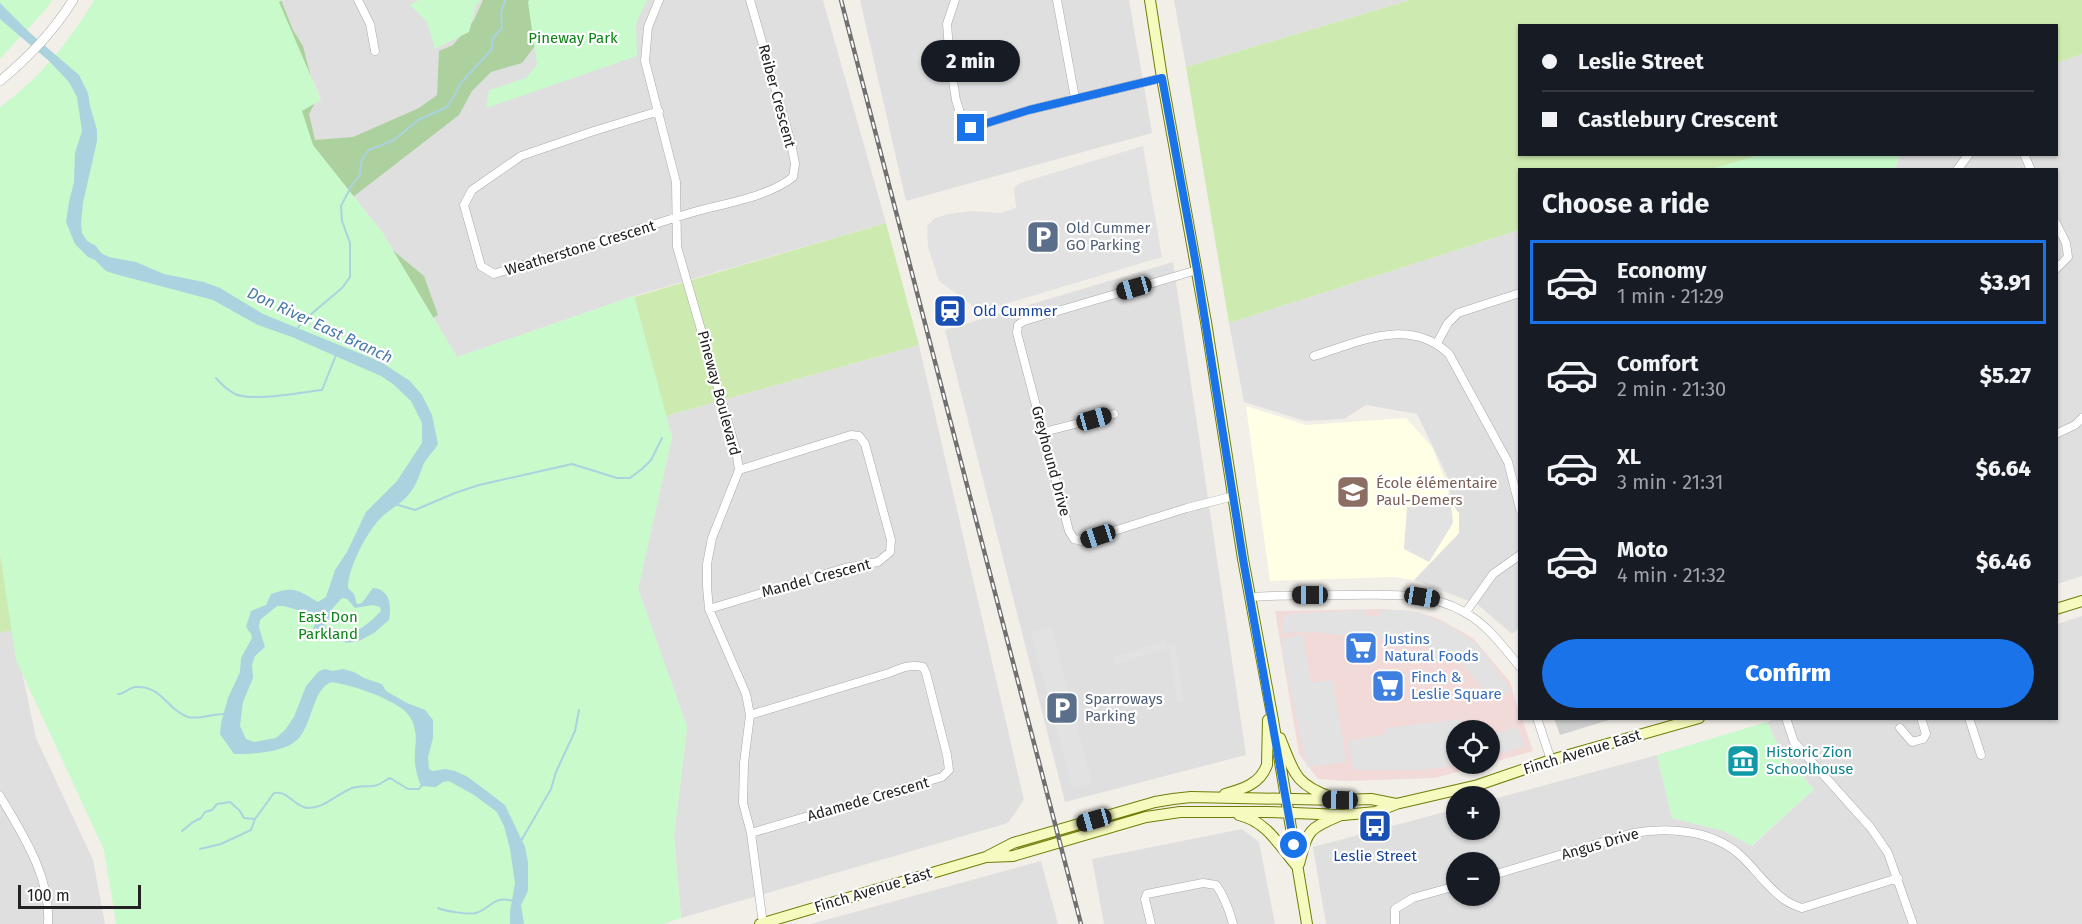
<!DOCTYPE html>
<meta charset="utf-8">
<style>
:root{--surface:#171b24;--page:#20242c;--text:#f1f3f6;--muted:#9ea1a6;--line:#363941;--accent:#1a73e8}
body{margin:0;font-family:"Fira Sans",sans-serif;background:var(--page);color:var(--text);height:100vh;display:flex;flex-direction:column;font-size:22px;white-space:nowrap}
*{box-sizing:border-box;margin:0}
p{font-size:20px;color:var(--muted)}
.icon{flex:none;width:33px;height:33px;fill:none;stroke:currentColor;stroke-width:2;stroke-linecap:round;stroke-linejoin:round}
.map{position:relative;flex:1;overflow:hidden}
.panel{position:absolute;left:1518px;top:168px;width:540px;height:552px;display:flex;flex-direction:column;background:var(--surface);border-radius:0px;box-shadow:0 2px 4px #0004}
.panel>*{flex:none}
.hud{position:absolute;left:1518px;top:24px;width:540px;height:132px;border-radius:0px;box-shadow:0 2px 4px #0004;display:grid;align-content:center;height:132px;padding:0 24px;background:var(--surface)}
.fabs{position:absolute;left:1446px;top:720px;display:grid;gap:12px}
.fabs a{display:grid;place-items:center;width:54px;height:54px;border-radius:50%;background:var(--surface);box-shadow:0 2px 4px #0004;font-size:30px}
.scale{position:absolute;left:18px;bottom:15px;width:123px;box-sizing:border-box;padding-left:6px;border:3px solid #222;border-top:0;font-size:16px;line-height:21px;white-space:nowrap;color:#222;-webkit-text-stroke:4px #fff;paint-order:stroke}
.end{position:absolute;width:27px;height:27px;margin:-14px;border:8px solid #1a73e8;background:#fff;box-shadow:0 0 0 3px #fff}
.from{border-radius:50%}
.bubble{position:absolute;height:42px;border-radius:21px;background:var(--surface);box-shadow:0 2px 4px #0004;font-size:20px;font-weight:800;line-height:42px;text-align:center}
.car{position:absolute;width:18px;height:36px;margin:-18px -9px;border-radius:8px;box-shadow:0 0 4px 2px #0007;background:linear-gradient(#222 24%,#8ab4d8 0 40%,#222 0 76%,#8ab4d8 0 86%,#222 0)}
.hud b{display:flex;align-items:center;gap:21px;height:57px;font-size:22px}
.hud b+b{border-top:2px solid var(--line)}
.hud i{width:15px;height:15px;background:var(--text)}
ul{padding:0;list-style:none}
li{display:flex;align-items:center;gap:18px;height:84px;margin:0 12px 9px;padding:0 12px;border:3px solid transparent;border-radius:0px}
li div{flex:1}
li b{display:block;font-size:22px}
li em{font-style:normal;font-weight:800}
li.selected{border-color:var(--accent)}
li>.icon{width:54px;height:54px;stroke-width:1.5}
h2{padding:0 24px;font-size:27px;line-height:72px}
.action{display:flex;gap:12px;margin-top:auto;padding:12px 24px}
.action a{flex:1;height:69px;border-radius:36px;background:var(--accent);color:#fff;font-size:24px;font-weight:800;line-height:69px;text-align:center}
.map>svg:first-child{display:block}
.residential{fill:#e0dfdf;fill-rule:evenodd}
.commercial{fill:#f2dad9}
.education{fill:#ffffe5}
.religious{fill:#d0d0d0}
.grass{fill:#cdebb0}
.forest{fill:#add19e}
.park{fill:#c8facc}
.parking{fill:#e2e2e2}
.water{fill:#aad3df;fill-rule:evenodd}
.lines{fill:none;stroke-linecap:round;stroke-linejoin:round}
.stream{stroke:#aad3df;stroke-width:2}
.minor-casing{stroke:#a9a9a9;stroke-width:9}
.tertiary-casing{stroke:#a9a9a9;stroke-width:10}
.secondary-casing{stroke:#707d05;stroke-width:12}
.minor{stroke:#fff;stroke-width:8}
.tertiary{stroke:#fff;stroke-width:9}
.secondary{stroke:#f7fabf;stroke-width:10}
.rail-casing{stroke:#707070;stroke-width:4.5}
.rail{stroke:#fff;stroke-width:2;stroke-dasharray:7;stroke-linecap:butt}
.route{stroke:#1a73e8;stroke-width:8}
.labels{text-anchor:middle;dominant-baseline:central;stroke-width:4.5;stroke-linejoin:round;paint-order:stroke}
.park-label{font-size:15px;fill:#0c8416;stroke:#fff}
.street-label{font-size:15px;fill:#222;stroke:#fff}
.service-label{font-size:15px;fill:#4e5e75;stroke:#fff;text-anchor:start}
.transit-label{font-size:15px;fill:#164399;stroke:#fff;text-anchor:start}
.education-label{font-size:15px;fill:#785e54;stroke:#fff;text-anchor:start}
.shop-label{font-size:15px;fill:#366cbe;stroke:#fff;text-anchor:start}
.culture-label{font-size:15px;fill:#0d838f;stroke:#fff;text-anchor:start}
.water-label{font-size:16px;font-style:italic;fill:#4a7aab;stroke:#fff}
</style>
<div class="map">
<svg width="2082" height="924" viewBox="0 0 2082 924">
<rect width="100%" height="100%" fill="#f2efe9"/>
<path class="residential" d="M282,0H823L886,223L634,296L457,357L382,232L313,145L302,111L321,99L279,2Z
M860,0H1129L1152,133L906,201Z
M1174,0H1410L1186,67Z
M2082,54V576L2057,584L2056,170H1895L1900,155L2056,154L2057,63Z
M1519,230V628L1512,634L1477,604L1414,580L1459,533L1450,502V482L1417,414L1366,405L1344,419L1305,421L1244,402L1229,323Z
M1173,262L1246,755L1065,802L945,330Z
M919,345L1024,800L1008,823L681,918L674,836L687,727L638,589L672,437L666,416Z
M2082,616V924H1326L1313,847L1456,809V830H1490V800L1657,755L1672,818L1724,831L1752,846L1814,789L1782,754L1767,722L1776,718H2056L2057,624ZM1456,862H1490V896H1456Z
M13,630L36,738L93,860L105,924H0V633Z
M1242,829L1259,842L1275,924H1104L1092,859Z
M1041,861L1058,924H811Z"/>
<path class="commercial" d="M1382,609L1419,612L1439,619L1473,638L1510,682L1519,712L1520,718L1522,719L1533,751L1490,763V730H1456V764H1488L1435,778L1346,781L1318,779L1299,754L1275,611Z"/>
<path class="education" d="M1246,406L1306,425L1406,418L1432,447L1446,482L1450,502L1459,513V533L1414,580L1393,577L1270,581Z"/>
<path class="religious" d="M1554,718H1612V719L1560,735Z"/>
<path class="grass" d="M1410,0H2082V54L2057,63L2056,26H1520V154L1762,155L1712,169L1520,170L1519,230L1229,323L1186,67Z
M886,223L919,345L666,416L634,297Z
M0,553L13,630L0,633Z"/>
<path class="forest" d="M281,0L293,30L303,46L314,89L319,95L309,114L315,140L353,137L419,108L437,95L439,51L453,45L474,20L483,0H545L535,46L522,63L491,72L472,91L459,115L344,204L367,229L424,276L438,315L404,336L209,34Z"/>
<path class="park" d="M0,0H52L47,8L0,59Z
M94,0H282L279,2L321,100L302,111L313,145L382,232L457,357L634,296L672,437L638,589L687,727L674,836L681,918L663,924H116L104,850L16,660L0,553V107C39,79 70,41 94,0Z
M419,0H481L476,5L469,32L435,49L427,22L410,5Z
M529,0H647L636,24L637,56L486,108L489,90L526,78L537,65L528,2Z
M1762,154H1900V155L1895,169H1712Z
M1767,722L1782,754L1814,789L1751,846L1724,831L1672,818L1657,755Z"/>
<path class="parking" d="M1143,146L1162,257L975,313L971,304L939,281L928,247L927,226L935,218L949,214L972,211L1000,213L1016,208L1014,188L1020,183Z
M1451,504L1453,523L1429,562L1404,549L1407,507Z
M1365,610L1366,616H1380V610H1405L1420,613L1449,625L1477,644L1506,683L1510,692L1486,697L1483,688L1459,660H1430L1427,637L1396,640L1395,638H1377L1376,632L1340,635L1314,632L1282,633L1283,619L1288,614Z
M1051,627L1092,783L1072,788L1031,632Z
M1303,635L1311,683L1332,680L1347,762L1307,767L1280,639Z
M1165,641L1167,648L1116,664L1114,657Z
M1175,644L1184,701L1178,702L1168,645Z
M1460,719L1465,730H1456V764H1463L1439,768L1417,770H1353L1348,741L1386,734V728Z
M1517,727L1525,746L1490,756V735Z"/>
<path class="water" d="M0,3L29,32L79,75L88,93L90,106L97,130V141L83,203L81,224L82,233L87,241L96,246L101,253L109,257L136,262L164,274L204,282L220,288L263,314L381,362L410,381L422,395L432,415L438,444C434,451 428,456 424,463C420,473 417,484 410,493C403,502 394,507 385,514C369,527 348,567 348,588L354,594L357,604L362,603L373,588C390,589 392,606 389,620L374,633L359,641L347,643L336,639L321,641C308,630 314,628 319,616L284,606H277L260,620L259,627L265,647L255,656L252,665L253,678L243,702L240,726L246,739L254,742L276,738L285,730L294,717L306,686L319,671L325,669L332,671L343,669L354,672L364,678L382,684L386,691L407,703L425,710L433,720V738L428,757L429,769L433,771L445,769L455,771L468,777L505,805L525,847L528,862V891L521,905L524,924H510V912L515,883L510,849L504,826L497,812L474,795L449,781L443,782L436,787L421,786C417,776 414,765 415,754C415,746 417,739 415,731C414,722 409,713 401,708C382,695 354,686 332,682C312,688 313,725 297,740C283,753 252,754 234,754L220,734L221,723L228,698L240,672L241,658L252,638L251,634L246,627L251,611L266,605L271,594C295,585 299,591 318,602L326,597L335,570L347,552L366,512L397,481L422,443V423L411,401L393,384L381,376L292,337L258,325L213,300L115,274L106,271L95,260L88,257L75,244L66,222L69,202L74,182L75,153L82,131L77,97L69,82L49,61L0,19ZM342,598L347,599L355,608L372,605L380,607L381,611C363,629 353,638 327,629L325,625L331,616L333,608Z"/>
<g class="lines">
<path class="stream" d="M297,329L303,321L342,288L350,277V243L342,221L341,206L352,185L360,175L361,163L363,157L369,150L394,140L418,120L447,107L456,93L459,85L492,49V39L502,28L501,13L505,0
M216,378C221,384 228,390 235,394C252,402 302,392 322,390L336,355
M395,504L415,510L455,493L479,485L572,464L617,478H630L642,469L651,460L662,438
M118,694C125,694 128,688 135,687C162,685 167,710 188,717C200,720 214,713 225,714
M182,831L193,822L201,818L205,812L212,810L217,804L230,802L240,811L244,818L255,819
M521,841L551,789L556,772L575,731L579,710
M200,849L221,844L251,830L255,819L274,793C288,790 293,806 307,808C323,809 336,795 350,789C358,785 365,787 373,786C379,786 385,780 390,778L408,789H419L423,784
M438,908C445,911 468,915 476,913C491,909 492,895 514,901"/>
<g class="minor-casing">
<path id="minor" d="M358,0L370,24L375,51
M659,0L648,27L645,61L676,182L677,247L736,450L739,470L712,538L707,564V587L709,609L746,694L750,715L744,763L743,803L751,833L763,924
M955,0L947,24L950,62L956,100L962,119L971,128L1029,110L1162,78
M1057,0L1075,98
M659,111L594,131L521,156L472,190L464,205L481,266L494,274C558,254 621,234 684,215C717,204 766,199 793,177L795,164L791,143L750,0
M2024,154L2031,170
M1957,170L1969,154
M2056,223L2066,243L2068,257L2056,269
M1197,270L1024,321L1018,325L1017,333L1069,531L1074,539L1082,541L1187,508L1234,496
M1437,343L1448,323L1458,313L1520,293
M1314,356C1359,342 1409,316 1449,354L1508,462L1520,509
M1044,432L1114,414
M2056,434L2075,425L2082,418
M1250,597C1282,595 1314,595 1347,595C1387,595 1428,591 1464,612C1487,624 1503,647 1520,667
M709,609L845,568L878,562L890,552L891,540L865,444L859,436L851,435L739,470
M1466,612L1493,574L1520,555
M750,715L889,673C901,668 910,664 923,667L926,673L947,755L949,770L942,777L751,833
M1537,718L1551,760
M1786,718L1794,742L1871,828L1888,853L1913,924
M1969,718L1981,755
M1900,728L1912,742L1923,739L1926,734L1921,718
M0,796C23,835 51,877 48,924
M1490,876L1633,833C1669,827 1711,830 1739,854C1755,868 1767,888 1785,900C1790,904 1796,906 1802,908L1898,878
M1151,924L1145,899L1147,894L1203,883L1216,885C1225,897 1229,909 1233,924
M1395,924V909L1413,898L1456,886"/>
</g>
<g class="tertiary-casing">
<path id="tertiary" d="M0,81C28,58 54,31 73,0"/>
</g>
<g class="secondary-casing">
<path id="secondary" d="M1150,0L1162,78L1206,322L1243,559L1273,720L1307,924
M2056,609L2082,601
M1280,738C1294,772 1294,784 1331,797
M1225,794C1243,789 1260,784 1267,765L1268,720
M1239,815C1266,821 1279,845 1296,865
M986,857L1013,856L1146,817L1180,812H1268L1343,815L1376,812L1396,804L1478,785L1551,760L1699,718
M1299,864C1308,831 1307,829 1339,816
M760,924L986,857L1013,843L1155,802L1173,799L1191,797L1340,800L1371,799L1396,804"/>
</g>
<use href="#minor" class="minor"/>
<use href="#tertiary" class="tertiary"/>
<use href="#secondary" class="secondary"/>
<g class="rail-casing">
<path id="rail" d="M841,0L1081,924"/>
</g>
<use href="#rail" class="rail"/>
</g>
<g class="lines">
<path class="route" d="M971,128L1029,110L1162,78L1197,270L1243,559L1294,845"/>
</g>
<defs>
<g id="parking-square" transform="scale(1.725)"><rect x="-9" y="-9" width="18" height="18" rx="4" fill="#5c6f8a" stroke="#fff"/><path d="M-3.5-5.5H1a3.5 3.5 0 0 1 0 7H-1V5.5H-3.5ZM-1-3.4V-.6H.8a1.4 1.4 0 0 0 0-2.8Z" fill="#fff"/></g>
<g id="station-square" transform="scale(1.725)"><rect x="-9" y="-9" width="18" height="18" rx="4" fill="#1a4fb4" stroke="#fff"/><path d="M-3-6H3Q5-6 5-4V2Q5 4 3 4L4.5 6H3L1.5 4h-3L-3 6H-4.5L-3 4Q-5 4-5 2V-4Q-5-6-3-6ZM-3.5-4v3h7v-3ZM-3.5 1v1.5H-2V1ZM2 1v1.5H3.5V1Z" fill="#fff"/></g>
<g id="school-square" transform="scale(1.725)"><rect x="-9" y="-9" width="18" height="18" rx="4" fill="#8d6e63" stroke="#fff"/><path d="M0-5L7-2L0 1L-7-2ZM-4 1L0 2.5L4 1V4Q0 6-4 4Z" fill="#fff"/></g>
<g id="supermarket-square" transform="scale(1.725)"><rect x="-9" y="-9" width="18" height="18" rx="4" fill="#3f7fe0" stroke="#fff"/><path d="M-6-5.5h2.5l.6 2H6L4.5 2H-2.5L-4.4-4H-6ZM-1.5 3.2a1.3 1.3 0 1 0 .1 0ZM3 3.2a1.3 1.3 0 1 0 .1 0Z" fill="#fff"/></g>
<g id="museum-square" transform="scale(1.725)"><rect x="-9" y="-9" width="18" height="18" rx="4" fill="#0f9aa8" stroke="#fff"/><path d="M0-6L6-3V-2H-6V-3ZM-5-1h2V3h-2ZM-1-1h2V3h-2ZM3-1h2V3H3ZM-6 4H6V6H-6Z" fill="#fff"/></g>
<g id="bus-square" transform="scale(1.725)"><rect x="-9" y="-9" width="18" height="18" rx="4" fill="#1a4fb4" stroke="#fff"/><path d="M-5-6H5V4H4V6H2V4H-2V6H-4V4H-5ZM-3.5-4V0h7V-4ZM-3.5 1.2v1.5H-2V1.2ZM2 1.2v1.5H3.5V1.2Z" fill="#fff"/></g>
</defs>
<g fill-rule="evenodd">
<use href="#parking-square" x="1043" y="237"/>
<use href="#station-square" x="950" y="311"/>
<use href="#school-square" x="1353" y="492"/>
<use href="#supermarket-square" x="1361" y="648"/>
<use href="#supermarket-square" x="1388" y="686"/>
<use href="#parking-square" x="1062" y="708"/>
<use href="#museum-square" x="1743" y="761"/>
<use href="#bus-square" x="1375" y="826"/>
</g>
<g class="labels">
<g class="park-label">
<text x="573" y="38">Pineway Park</text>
<text x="328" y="617">East Don<tspan x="328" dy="17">Parkland</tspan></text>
</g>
<g class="street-label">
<text transform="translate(777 96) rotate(75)">Reiber Crescent</text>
<text transform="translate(580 248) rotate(-17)">Weatherstone Crescent</text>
<text transform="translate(719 393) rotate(75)">Pineway Boulevard</text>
<text transform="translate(1051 461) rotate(75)">Greyhound Drive</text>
<text transform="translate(816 578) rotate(-15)">Mandel Crescent</text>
<text transform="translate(1582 752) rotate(-17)">Finch Avenue East</text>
<text transform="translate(868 799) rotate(-16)">Adamede Crescent</text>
<text transform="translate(1600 844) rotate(-16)">Angus Drive</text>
<text transform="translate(873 890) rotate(-17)">Finch Avenue East</text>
</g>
<g class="service-label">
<text x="1066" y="228">Old Cummer<tspan x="1066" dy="17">GO Parking</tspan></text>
<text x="1085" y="699">Sparroways<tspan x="1085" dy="17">Parking</tspan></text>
</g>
<g class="transit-label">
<text x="973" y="311">Old Cummer</text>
<text x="1375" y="856" text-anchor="middle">Leslie Street</text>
</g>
<g class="education-label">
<text x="1376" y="483">École élémentaire<tspan x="1376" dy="17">Paul-Demers</tspan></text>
</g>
<g class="shop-label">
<text x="1384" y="639">Justins<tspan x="1384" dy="17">Natural Foods</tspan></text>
<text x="1411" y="677">Finch &amp;<tspan x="1411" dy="17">Leslie Square</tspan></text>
</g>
<g class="culture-label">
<text x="1766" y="752">Historic Zion<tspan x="1766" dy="17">Schoolhouse</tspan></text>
</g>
<g class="water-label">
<text transform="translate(320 325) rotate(25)">Don River East Branch</text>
</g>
</g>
</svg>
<div class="fabs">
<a><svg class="icon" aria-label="locate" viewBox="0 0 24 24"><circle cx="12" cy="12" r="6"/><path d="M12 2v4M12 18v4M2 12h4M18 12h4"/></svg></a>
<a>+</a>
<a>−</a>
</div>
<div class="scale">100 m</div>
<i class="end from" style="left:1294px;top:845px"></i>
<i class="end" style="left:971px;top:128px"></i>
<div class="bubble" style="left:921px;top:40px;width:99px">2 min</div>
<i class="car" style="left:1134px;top:288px;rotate:254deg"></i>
<i class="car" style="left:1094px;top:419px;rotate:74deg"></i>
<i class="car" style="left:1098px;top:536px;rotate:252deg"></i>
<i class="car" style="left:1310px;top:595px;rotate:270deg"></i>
<i class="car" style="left:1422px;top:597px;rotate:99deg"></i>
<i class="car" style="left:1340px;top:800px;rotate:271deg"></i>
<i class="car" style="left:1094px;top:820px;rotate:254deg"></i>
<div class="hud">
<b><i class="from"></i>Leslie Street</b>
<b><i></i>Castlebury Crescent</b>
</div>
<section class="panel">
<h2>Choose a ride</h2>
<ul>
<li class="selected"><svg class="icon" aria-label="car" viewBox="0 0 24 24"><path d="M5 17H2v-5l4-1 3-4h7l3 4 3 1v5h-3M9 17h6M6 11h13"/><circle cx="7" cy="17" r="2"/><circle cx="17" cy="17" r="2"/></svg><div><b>Economy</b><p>1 min · 21:29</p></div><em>$3.91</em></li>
<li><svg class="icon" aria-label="car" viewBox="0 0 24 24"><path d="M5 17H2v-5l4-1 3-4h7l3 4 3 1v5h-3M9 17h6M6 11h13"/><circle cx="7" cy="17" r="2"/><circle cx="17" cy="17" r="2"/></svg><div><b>Comfort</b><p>2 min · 21:30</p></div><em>$5.27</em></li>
<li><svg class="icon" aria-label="car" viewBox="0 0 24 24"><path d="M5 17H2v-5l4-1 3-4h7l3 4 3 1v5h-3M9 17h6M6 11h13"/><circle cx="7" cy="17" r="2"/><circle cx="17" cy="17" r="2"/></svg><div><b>XL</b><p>3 min · 21:31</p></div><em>$6.64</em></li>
<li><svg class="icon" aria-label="car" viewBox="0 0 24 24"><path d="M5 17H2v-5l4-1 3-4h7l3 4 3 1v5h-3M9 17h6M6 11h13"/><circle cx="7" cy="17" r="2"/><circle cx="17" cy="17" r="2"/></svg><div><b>Moto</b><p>4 min · 21:32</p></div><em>$6.46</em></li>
</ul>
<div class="action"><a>Confirm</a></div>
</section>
</div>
